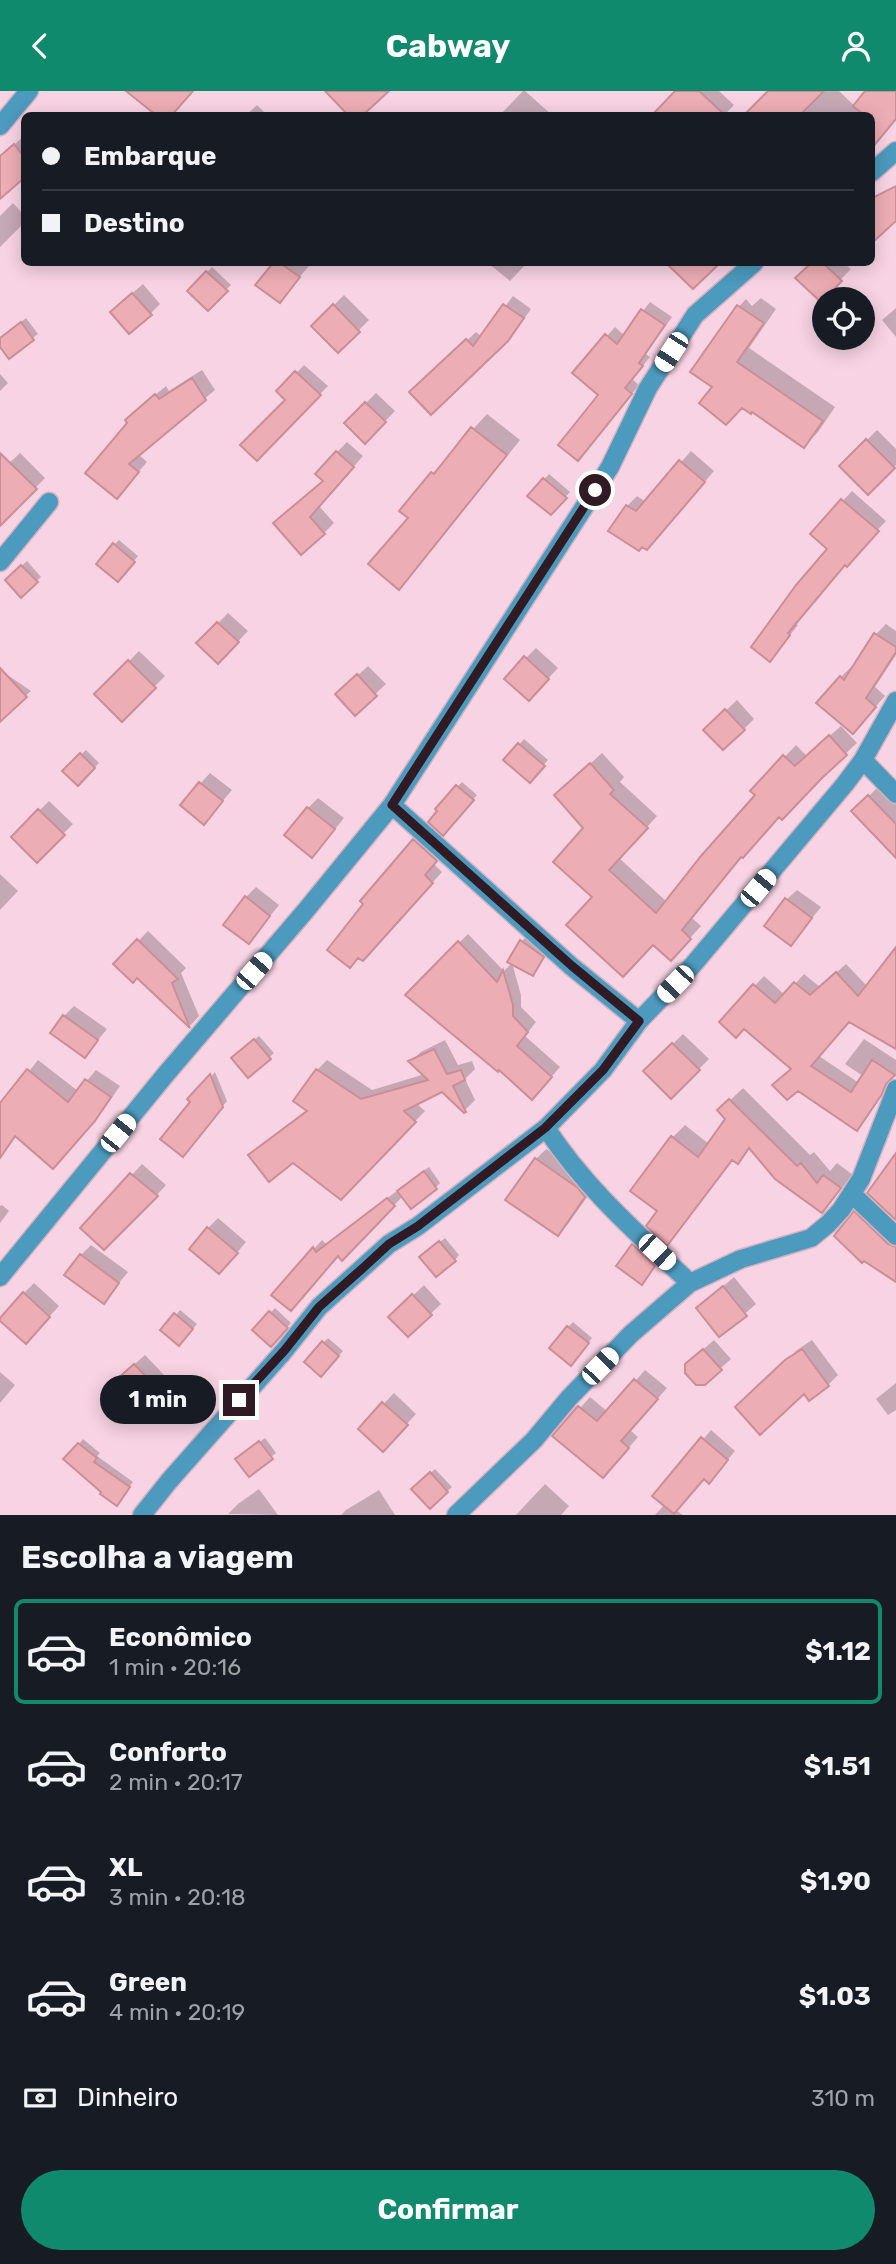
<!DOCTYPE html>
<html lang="pt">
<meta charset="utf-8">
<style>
:root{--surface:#171b24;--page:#242831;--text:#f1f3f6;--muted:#9ea1a6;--line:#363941;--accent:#108a6d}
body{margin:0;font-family:Rubik,sans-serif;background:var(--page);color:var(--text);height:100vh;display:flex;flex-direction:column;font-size:26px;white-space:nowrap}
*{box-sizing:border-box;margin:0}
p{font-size:23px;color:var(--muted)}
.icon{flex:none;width:38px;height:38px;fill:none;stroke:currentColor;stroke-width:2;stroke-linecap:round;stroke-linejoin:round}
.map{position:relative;height:1424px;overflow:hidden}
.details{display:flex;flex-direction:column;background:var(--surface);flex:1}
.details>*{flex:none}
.hud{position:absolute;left:21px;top:21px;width:854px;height:154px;border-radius:10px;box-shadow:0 4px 18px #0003;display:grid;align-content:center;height:154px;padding:0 21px;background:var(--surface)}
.tools{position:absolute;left:812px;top:196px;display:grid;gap:14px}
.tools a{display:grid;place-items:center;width:63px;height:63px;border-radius:50%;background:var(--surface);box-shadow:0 4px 18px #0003;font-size:35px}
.end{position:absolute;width:32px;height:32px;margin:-16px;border:9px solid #301a24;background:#fff;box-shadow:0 0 0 4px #fff}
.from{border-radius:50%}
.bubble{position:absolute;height:49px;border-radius:24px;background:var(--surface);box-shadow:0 4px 18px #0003;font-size:23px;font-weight:700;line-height:49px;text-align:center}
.car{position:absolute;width:21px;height:42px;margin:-21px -10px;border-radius:9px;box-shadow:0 0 5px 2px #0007;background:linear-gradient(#fff 24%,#345 0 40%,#fff 0 76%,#345 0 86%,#fff 0)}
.hud b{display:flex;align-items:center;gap:24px;height:66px;font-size:26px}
.hud b+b{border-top:2px solid var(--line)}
.hud i{width:18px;height:18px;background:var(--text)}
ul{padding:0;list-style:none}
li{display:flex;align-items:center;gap:21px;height:105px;margin:0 14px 10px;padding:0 7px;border:4px solid transparent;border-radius:10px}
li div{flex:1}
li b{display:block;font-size:26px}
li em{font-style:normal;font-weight:700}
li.on{border-color:var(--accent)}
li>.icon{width:63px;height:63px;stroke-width:1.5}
h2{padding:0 21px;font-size:32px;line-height:84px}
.pay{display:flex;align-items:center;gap:18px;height:77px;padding:0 21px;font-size:26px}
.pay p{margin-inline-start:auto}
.action{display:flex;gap:14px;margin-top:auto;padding:14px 21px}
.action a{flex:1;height:80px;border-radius:42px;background:var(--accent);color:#fff;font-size:28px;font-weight:700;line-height:80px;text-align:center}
header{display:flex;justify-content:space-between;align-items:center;height:91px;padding:0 21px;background:var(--accent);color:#fff;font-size:32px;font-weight:700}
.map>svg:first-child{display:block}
.shadow{fill:#0003}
.building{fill:#edadb5;stroke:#cc8e96;stroke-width:2}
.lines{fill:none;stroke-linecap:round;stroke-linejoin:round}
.street-casing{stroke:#d4b2c1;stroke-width:21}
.street{stroke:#4c9abe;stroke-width:18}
.route{stroke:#301a24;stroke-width:9}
</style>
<header><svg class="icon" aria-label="back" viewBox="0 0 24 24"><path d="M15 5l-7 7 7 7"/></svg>Cabway<svg class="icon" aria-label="person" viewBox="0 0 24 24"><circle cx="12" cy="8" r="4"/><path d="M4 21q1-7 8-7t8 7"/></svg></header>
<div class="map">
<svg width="896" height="1424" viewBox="0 0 896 1424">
<rect width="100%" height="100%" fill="#f8d3e3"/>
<path class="shadow" d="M523,0H525L552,24H500Z
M677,0H719L734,14L724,24H662L658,21Z
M770,0H839L864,24H782L763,7Z
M257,14L267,24H246Z
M24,45V85L6,100L0,93V66Z
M13,112L24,124V132L0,156V125Z
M275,172H304L309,175L279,210L258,193Z
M488,172H527L510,190Z
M814,172H843L851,178L821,209L798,187Z
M212,176L231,194L208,217L189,200Z
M143,193L160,213L150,223L122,211Z
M344,204L369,229L338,260L313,235Z
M513,205L531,218L516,239L431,322L412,301L476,241L482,246Z
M761,207L776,218L749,257L835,316L818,341L804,355L714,296L733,222L746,208L752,215Z
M650,211L672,226L646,263L650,266L632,288L639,294L586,359L600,304L574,282L615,236L624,244Z
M896,217V246L882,229Z
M26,227L38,243L9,265L0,253V248Z
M304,274L328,295L257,367L288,309L279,300Z
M202,279L215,299L138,363L147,371L126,396L129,332L136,320L166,295L169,300Z
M0,283L8,292L0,300Z
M376,302L395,320L365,351L346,332Z
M487,323L520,349L413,482L399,497L410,427L401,420L433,382Z
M877,339L896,358V374L868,402L841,375Z
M347,351L363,365L319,415L334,432L324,442L276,432L325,389L337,361Z
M691,360L714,380L657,446L627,415L637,405L646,411Z
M20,362L45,387L3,430L0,427V381Z
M549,383L570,401L551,422L529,405Z
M852,400L886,430L846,472L795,533L798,534L770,569L829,458L812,443Z
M119,449L138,465L123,484L114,454Z
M27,470L41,486L21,504L7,489Z
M228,522L248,540L218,571L199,552Z
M886,533L896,540V564L875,596L885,605L863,630L841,586L851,576L853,578L876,543Z
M536,557L558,577L529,608L526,567Z
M139,560L165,585L122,628L97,603Z
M368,575L386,593L355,622L348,593Z
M9,585L31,600L0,627V593Z
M737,609L754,628L744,638L706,639Z
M841,635L857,652L780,724L742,765L692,827L701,835L682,856L595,806L586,737L568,693L602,662L624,686L620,691L657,725L619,767L667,811L758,704L753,699L796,654L807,665Z
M524,648L548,669L530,689L506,669Z
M86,659L99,672L78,693L65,680Z
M210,682L232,699L204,732L200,693Z
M462,691L477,704L448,738L437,718Z
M879,695L896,713V747L854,720Z
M318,707L344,727L322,754L308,717Z
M49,710L73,733L37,769L13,746Z
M425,740L446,759L434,773L442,781L373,858L360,865L350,875L415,750Z
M0,783L18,800L0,819Z
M256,796L279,814L249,851L246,806Z
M797,799L821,816L791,853L786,809Z
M148,840L186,877L181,882L199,925L191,934L137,885L116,873Z
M468,843L504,880L512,872L521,904V916L536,931L525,945L560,976L541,998L499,977L408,903Z
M526,846L547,861L533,883L521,851Z
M896,862V956L850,930L819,965L859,992L863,985L845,973L864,948L896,969V985L893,986L866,1028L857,1037L744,936L721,931L764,885L785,904L804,883L820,896L846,873L868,896Z
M74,915L107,938L85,965L64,925Z
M683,943L709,968L671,1006L645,980Z
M259,945L274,962L249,985L238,962Z
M445,949L458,974L472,970L475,978L465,988L475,1009L464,1020L442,999L416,1012L425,1020L341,1106L293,1070L261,1054L308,1018L317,979L327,969L372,999L425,983L411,970L421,961Z
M38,969L78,1000L96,979L120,995L105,1017L63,1065L17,1044L0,1068V1017Z
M215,981L227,1010L187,1059L193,1011L190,1008Z
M743,997L810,1064L814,1061L830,1080L837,1072L853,1084L822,1120L751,1056L737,1071L734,1068L679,1140L667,1152L660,1120L672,1047L685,1034L709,1053L727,1028L720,1019Z
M546,1058L588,1087L595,1095L568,1133L558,1143L536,1068Z
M142,1073L166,1094L149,1113L83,1137Z
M429,1076L440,1092L436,1096L403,1105L342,1168L338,1164L300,1209L314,1158L322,1149L326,1153Z
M864,1112L896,1141V1189L855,1121Z
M2,1114L9,1120L0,1132V1115Z
M218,1127L246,1151L229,1171L208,1137Z
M643,1144L664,1164L641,1191L619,1174Z
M445,1147L459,1164L455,1169L426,1162Z
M91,1154L128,1181L103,1211L81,1164Z
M734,1186L756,1213L720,1244L698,1217Z
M34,1192L59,1215L36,1240L24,1202Z
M424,1194L441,1213L408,1244L391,1226Z
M275,1217L291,1232L276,1249L254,1239Z
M180,1219L197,1233L183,1249L176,1224Z
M573,1231L592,1247L576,1268L568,1236Z
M328,1247L343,1260L321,1284L306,1271Z
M714,1249L731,1268L704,1292L698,1263Z
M812,1249L838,1284L828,1294L805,1301L747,1306L797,1259Z
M145,1264L166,1286L156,1296L127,1280Z
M645,1279L667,1297L630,1339L638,1346L613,1375L555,1345L590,1306L608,1321Z
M0,1281L15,1294L0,1312Z
M896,1292V1319L888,1324L876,1308Z
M394,1302L416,1323L393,1348L360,1338Z
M711,1339L735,1360L717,1382L704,1387L676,1419L683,1424H655L665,1413L655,1405Z
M265,1347L276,1362L249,1384L242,1364Z
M83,1348L100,1362L97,1365L133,1391L121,1408L79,1353Z
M435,1378L452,1396L430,1416L414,1398Z
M545,1393L569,1415L561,1424H516Z
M259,1398L278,1424L228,1423L238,1413Z
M379,1399L395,1424H341L346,1419Z"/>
<path class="building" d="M126,0H193L172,24H156Z
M325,0H389L363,24H348Z
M675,0H699L725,24H652Z
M768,0H824L800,24H744Z
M865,0H896V28L872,57V24H864L853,15Z
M14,53L24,66V87L0,108V65Z
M896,95V130L872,152V107Z
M273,172H280L300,186L280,212L255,194Z
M666,172H720L693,198Z
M811,172H823L842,190L821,211L795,187Z
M206,180L228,200L208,220L187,200Z
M132,202L152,224L129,243L110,221Z
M333,213L360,241L338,262L311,235Z
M503,213L524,227L508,250L431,324L409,301L466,248L473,255Z
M737,214L764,232L737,271L823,330L804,357L752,321L751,323L742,317L726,334L699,312L712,296L690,281Z
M641,218L665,234L639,272L643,275L625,297L632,303L578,370L558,354L598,304L572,282L605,243L617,253Z
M21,231L34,249L9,268L0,256V247Z
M295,280L321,304L257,370L240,354L285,309L276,300Z
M192,287L206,309L129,373L139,381L117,408L85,382L127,332L125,329L155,303L159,308Z
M365,311L386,331L365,353L344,332Z
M471,336L507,364L399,499L368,473L408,427L399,420L431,381L434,383Z
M866,348L895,377L868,404L839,375Z
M336,360L354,376L310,426L325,443L301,464L273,432L323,390L315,383Z
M0,362L37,398L0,435Z
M679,369L705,391L647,459L642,456L639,460L608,440L626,414L636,420Z
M543,387L567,407L551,424L527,405Z
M841,408L879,440L847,476L845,474L788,542L790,544L770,571L751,556L796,494L827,458L810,443Z
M113,452L135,471L118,491L96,473Z
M21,474L38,491L21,507L5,489Z
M217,531L239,551L218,573L196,552Z
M874,542L896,556V561L866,607L876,616L853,643L816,612L840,585L844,589Z
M524,565L549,588L529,610L504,588Z
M128,569L156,597L122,631L94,603Z
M0,577L27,606L0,631Z
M357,583L377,605L355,625L335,603Z
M725,618L745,639L723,659L703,639Z
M829,644L847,664L822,687L782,729L779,726L743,767L741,766L682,839L691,848L671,870L653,854L623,886L566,834L592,806L553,771L583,737L554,704L590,672L614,699L610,703L648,737L609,779L656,822L701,765L755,704L750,700L783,664L795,675Z
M518,652L545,675L530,692L503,669Z
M80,662L95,677L78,695L62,680Z
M199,691L223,710L204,734L180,714Z
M456,694L474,709L443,745L428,731L437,720L435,718Z
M868,704L896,733V767L851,720Z
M307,716L335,738L312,767L284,744Z
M38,718L65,744L37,772L11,746Z
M413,748L437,770L425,784L433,792L363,870L358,867L350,877L327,859L363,813L360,810Z
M245,805L270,825L249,853L223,834Z
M785,807L812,827L791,855L764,835Z
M137,848L178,888L172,892L190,937L137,887L133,892L113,873Z
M520,849L544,866L533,885L507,871Z
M458,850L497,891L503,879L513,914V925L528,941L517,955L552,986L532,1009L499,979L498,981L405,904Z
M896,856V958L849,931L811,975L851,1001L872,969L895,984L886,993L882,1003L857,1040L798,1000L787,1009L772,994L791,978L744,938L736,947L719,931L753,893L775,912L794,891L810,904L836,881L858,905Z
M63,924L98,949L85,967L50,942Z
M254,948L271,968L248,987L231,967Z
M672,952L700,979L671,1008L643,980Z
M434,958L447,983L461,979L465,989L453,995L466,1021L464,1022L442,1001L404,1020L416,1031L341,1109L293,1072L269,1091L248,1064L307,1020L293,1010L316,978L361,1008L428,989L408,970Z
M27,978L68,1011L85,988L111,1006L95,1030L53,1078L15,1045L0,1067V1012Z
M210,983L223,1016L183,1066L160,1048L190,1011L187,1008Z
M729,1008L797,1075L801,1072L817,1092L823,1084L841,1097L822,1122L775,1088L749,1057L738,1073L732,1069L667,1155L646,1135L657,1120L630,1100L671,1045L698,1066L725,1028L717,1019Z
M896,1062V1129L867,1102Z
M535,1067L578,1097L585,1106L558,1145L505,1109Z
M424,1080L437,1098L411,1118L397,1100Z
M130,1082L158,1105L104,1159L80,1137Z
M387,1107L395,1115L342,1170L338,1165L291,1220L271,1204L313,1156L316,1161Z
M854,1120L888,1153L896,1156V1191L864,1170L862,1172L834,1145Z
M207,1136L238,1162L219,1183L189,1158Z
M439,1150L456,1170L436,1186L419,1166Z
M632,1153L655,1175L642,1194L616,1175Z
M80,1163L119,1192L104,1213L64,1184Z
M723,1195L747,1225L719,1246L696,1217Z
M23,1201L50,1226L26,1253L0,1230V1227Z
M412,1203L432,1224L408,1246L388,1226Z
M269,1220L288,1237L271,1256L252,1239Z
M174,1222L193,1238L179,1255L160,1239Z
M567,1235L589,1252L571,1275L549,1257Z
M322,1250L339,1265L321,1286L304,1271Z
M703,1258L722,1279L705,1294H696L685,1282V1273Z
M802,1258L829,1295L809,1310L804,1303L760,1344L735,1316L785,1269Z
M134,1273L157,1297L138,1315L115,1290Z
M634,1288L658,1308L621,1350L629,1357L603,1387L552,1345L578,1315L597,1330Z
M382,1311L408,1334L383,1361L358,1338Z
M701,1346L728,1369L709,1393L704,1388L674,1423L652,1405Z
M259,1350L273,1368L249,1386L235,1368Z
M78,1352L97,1367L94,1371L130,1396L117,1415L100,1403L101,1401L63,1368Z
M430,1381L448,1401L430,1418L411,1398Z"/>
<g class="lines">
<g class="street-casing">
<path id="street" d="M0,35L29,0
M872,81L896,60
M0,471L49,411
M863,669L896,703
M392,714L571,875L639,930L603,979L546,1037C585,1097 638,1143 690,1192
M639,930L692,875L845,693L863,669L896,610
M852,1103L896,1145
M0,1186L166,983L307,818L392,714L610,376L648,297L695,224L754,172
M142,1424L169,1390L284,1260L319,1216L389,1153L418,1135L546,1037
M456,1424L534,1349L569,1307L631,1243L690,1192L741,1168L811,1147L828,1133L841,1119L861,1088L896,998"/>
</g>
<use href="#street" class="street"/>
</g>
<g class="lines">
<path class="route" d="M239,1309L284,1260L319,1216L363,1177L389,1153L418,1135L545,1037L603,979L639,930L572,875L392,714L595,399"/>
</g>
</svg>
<div class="tools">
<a><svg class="icon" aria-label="locate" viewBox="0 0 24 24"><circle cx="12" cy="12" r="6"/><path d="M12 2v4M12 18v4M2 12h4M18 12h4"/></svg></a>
</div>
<i class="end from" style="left:595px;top:399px"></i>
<i class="end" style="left:239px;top:1309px"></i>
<div class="bubble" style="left:100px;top:1284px;width:116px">1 min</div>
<i class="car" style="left:671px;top:261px;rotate:213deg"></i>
<i class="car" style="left:758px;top:797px;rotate:40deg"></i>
<i class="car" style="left:254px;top:880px;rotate:41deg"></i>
<i class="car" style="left:675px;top:893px;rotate:224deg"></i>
<i class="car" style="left:118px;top:1042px;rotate:39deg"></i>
<i class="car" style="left:657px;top:1161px;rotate:133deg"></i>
<i class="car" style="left:600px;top:1275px;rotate:44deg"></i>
<div class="hud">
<b><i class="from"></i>Embarque</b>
<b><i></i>Destino</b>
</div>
</div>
<section class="details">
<h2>Escolha a viagem</h2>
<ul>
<li class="on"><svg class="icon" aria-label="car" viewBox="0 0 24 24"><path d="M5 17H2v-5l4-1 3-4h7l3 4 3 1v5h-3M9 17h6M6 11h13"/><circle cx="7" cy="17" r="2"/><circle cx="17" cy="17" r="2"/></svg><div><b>Econômico</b><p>1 min · 20:16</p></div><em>$1.12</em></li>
<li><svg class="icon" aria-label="car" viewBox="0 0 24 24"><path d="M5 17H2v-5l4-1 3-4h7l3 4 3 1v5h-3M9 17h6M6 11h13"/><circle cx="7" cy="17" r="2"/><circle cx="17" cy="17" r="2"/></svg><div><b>Conforto</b><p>2 min · 20:17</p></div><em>$1.51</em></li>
<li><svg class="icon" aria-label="car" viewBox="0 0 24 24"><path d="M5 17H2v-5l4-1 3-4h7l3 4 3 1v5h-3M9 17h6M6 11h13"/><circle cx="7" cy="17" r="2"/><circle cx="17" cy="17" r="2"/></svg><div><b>XL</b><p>3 min · 20:18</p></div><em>$1.90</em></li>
<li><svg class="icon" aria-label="car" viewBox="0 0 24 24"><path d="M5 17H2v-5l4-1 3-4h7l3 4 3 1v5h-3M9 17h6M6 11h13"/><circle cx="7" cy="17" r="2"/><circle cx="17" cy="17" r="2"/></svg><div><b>Green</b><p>4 min · 20:19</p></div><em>$1.03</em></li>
</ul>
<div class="pay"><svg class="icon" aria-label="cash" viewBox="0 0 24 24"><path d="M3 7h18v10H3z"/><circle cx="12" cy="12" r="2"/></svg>Dinheiro<p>310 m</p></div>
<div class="action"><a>Confirmar</a></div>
</section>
